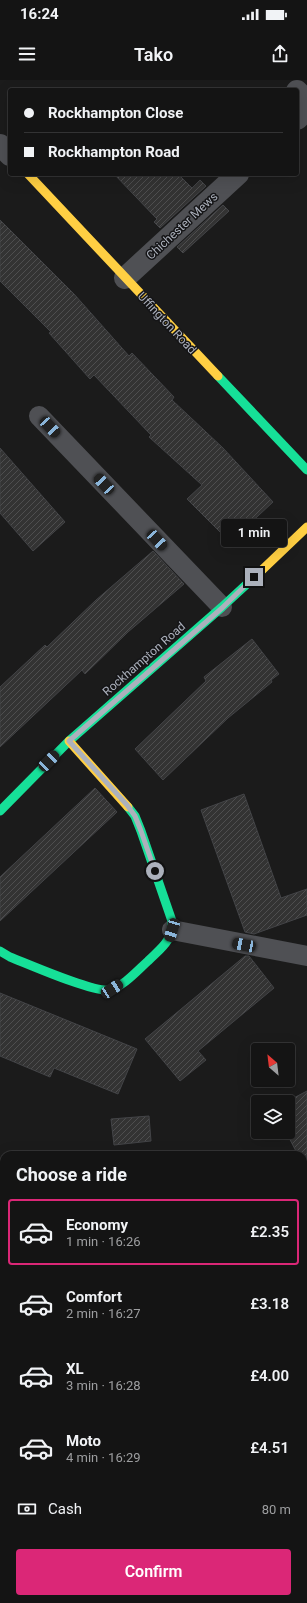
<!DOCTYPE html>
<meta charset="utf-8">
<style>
:root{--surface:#141414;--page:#1d1d1d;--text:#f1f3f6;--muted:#9d9ea0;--line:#333334;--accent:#db2777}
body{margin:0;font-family:Roboto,sans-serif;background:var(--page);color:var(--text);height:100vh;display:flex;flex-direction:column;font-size:15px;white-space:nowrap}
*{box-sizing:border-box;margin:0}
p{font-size:13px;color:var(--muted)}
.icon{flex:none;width:22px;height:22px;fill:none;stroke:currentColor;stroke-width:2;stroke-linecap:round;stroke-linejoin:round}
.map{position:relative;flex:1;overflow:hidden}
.drawer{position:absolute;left:0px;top:1071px;width:307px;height:452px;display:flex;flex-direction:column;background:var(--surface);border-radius:12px 12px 0 0;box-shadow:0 4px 16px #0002,0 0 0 1px var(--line)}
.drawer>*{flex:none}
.top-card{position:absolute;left:8px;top:8px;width:291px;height:88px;border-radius:4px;box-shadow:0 4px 16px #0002,0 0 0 1px var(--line);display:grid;align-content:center;height:88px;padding:0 16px;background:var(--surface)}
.needle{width:26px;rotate:332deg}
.buttons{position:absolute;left:251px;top:963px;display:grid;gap:8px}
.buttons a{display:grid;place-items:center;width:44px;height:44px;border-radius:4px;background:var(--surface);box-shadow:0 4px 16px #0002,0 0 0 1px var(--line);font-size:20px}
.end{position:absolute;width:18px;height:18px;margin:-9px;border:5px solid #acb1bc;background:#111;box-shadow:0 0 0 2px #111}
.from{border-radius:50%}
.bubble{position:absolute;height:28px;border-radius:4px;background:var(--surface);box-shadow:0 4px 16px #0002,0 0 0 1px var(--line);font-size:13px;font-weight:600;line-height:28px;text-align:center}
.car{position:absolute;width:12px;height:24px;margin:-12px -6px;border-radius:5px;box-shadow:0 0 3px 1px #0007;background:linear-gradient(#222 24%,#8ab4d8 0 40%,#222 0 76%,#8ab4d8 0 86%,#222 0)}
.top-card b{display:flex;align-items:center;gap:14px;height:38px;font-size:15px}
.top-card b+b{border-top:1px solid var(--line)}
.top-card i{width:10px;height:10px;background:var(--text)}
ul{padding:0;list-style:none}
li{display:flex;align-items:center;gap:12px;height:66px;margin:0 8px 6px;padding:0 8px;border:2px solid transparent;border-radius:4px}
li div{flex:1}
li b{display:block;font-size:15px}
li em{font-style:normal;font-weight:600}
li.on{border-color:var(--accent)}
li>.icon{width:36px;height:36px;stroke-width:1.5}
h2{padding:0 16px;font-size:18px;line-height:48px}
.pay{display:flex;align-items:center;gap:10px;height:44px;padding:0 16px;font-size:15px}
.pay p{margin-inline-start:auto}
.primary-button{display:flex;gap:8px;margin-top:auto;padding:8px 16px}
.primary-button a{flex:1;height:46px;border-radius:4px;background:var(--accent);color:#fff;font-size:16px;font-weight:600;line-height:46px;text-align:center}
.status{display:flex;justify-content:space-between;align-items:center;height:28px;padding:0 20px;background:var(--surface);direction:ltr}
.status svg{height:11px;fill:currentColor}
header{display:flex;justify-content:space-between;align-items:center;height:52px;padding:0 16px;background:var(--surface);font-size:18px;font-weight:600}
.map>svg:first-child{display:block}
.building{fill:url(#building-hatch);stroke:#434447}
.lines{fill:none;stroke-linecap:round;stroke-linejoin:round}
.lane{stroke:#4f5054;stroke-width:20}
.street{stroke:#4f5054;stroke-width:22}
.fast{stroke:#16e098;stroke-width:9}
.slow{stroke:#ffcf43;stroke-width:9}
.route{stroke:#acb1bc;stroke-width:5}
.labels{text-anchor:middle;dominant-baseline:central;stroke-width:3;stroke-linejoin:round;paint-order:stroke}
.street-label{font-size:12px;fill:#acb1bc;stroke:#151517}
</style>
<div class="status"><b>16:24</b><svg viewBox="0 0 49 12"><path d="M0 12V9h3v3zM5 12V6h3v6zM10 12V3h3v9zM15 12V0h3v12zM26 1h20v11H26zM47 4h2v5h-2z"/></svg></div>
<header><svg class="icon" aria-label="menu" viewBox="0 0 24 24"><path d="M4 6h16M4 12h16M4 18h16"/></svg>Tako<svg class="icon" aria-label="share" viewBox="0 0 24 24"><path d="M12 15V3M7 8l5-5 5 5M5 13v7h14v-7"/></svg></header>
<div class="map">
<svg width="307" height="1523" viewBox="0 0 307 1523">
<defs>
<pattern id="building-hatch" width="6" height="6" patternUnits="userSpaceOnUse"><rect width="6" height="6" fill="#333"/><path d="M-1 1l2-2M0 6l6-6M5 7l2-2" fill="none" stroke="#4e4e4f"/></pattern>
</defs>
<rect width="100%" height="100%" fill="#1b1b1b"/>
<path class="building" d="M114,94H178L192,108L200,100L206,106L160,148L154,142L157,139Z
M223,125L229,131L183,173L177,167Z
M0,140L74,214L129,276L132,273L174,317L172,320L223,368L273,422L230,462L187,419L202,405L149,357L151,355L94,295L90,299L49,253L51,252L0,201Z
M0,368L65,442L33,471L0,433Z
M153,471L184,504L128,552L85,594L82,590L0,667V607L45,565L47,567L96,520Z
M252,559L279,594L271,600L272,602L228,638L163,700L135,669L206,601L204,597Z
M95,708L117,732L0,841V797Z
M244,714L281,818L307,809V835L254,854L245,852L201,730Z
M245,876H249L274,908L198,971L206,980L180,1001L145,959Z
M0,913L137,969L118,1014L54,988L50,997L0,976Z
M307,1011V1091L303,1083V1075H298L286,1052H288V1022H286Z
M149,1036L151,1061L114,1065L111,1039Z"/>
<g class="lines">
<path class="lane" d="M39,336L222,527
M172,850L307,876
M0,1166L4,1164"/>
<path class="street" d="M297,11L307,21
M297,39L307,30
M0,65L10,75
M125,198L238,94
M0,1455L4,1453"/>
<path class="fast" d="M218,296L307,390
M0,731L69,661L222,527L262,490
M0,871L10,877C28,884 94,913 109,910C123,907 137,891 148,881C162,867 172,862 172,841L141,751L135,736L128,727
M0,1518L2,1523"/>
<path class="slow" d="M28,94L218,296
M262,490L307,447
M69,661L128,727"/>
</g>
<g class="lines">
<path class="route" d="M155,791L141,751L135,736L127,725L69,661L222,528L254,497"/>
</g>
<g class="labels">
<g class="street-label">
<text transform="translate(182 146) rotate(-43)">Chichester Mews</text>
<text transform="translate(167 243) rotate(47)">Uffington Road</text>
<text transform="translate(144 579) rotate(-41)">Rockhampton Road</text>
</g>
</g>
</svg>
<div class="buttons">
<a><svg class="needle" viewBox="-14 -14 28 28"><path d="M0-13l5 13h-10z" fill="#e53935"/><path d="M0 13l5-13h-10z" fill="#9d9ea0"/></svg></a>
<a><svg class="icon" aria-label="layers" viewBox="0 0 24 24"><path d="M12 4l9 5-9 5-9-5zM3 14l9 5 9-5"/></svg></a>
</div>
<i class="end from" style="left:155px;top:791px"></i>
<i class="end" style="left:254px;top:497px"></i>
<div class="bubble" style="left:221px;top:439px;width:66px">1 min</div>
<i class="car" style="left:50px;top:347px;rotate:137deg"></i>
<i class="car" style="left:104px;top:404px;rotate:317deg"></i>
<i class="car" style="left:157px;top:460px;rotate:137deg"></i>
<i class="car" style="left:49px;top:681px;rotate:45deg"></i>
<i class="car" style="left:172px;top:850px;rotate:197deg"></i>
<i class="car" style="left:244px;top:865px;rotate:281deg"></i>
<i class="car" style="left:112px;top:909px;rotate:57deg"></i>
<div class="top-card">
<b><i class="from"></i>Rockhampton Close</b>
<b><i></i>Rockhampton Road</b>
</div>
<section class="drawer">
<h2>Choose a ride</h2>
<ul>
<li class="on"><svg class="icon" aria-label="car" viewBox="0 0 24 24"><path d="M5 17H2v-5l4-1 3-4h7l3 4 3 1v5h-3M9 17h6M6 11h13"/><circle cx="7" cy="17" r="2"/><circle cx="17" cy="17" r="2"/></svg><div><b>Economy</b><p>1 min · 16:26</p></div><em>£2.35</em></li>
<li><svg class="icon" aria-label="car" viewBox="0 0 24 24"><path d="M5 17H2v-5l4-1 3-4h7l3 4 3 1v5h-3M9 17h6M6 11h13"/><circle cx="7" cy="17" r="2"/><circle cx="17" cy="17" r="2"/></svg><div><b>Comfort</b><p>2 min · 16:27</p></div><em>£3.18</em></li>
<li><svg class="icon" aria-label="car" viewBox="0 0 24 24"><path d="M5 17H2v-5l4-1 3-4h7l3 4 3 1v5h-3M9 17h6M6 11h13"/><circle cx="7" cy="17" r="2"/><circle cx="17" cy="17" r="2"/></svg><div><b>XL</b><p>3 min · 16:28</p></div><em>£4.00</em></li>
<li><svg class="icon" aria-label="car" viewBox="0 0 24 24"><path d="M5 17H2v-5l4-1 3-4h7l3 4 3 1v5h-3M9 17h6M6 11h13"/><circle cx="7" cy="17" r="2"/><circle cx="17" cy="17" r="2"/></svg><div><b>Moto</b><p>4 min · 16:29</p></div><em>£4.51</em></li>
</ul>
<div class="pay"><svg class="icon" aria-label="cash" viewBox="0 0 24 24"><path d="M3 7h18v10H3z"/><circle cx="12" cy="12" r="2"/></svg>Cash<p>80 m</p></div>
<div class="primary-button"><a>Confirm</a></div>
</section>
</div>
